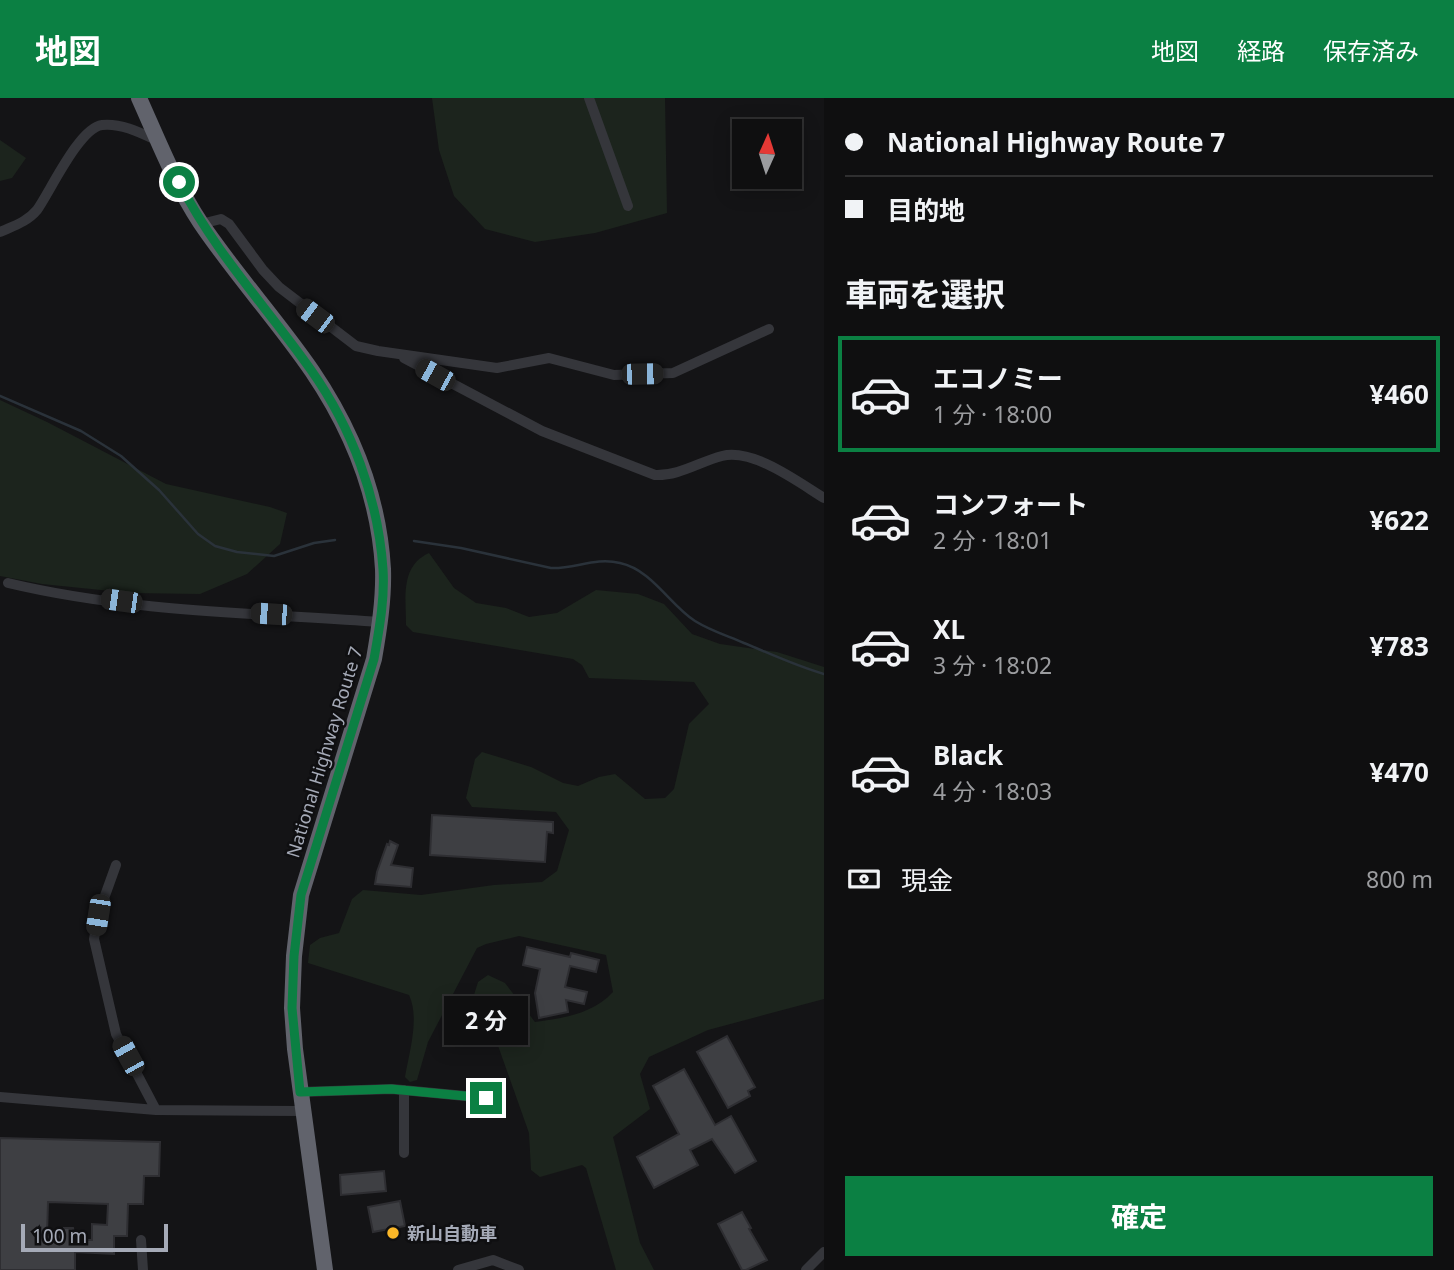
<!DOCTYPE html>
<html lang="ja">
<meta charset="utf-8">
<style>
:root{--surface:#0f0f10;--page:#1d1d1e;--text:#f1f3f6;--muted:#9b9c9f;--line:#2f2f30;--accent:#0b8043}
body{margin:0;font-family:"Noto Sans","Noto Sans JP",sans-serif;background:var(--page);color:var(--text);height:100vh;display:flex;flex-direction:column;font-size:26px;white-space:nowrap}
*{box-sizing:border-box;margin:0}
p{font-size:23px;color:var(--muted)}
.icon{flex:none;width:38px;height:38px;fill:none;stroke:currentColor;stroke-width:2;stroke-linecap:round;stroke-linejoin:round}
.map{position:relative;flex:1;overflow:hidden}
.side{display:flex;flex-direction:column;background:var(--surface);width:630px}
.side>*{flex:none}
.hud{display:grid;align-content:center;height:154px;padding:0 21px;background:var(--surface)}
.needle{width:46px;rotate:3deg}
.fabs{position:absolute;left:732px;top:21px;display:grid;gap:14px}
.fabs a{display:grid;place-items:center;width:70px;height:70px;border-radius:0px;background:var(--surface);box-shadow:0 4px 18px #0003,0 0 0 2px var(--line);font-size:35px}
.scale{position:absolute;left:21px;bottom:18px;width:147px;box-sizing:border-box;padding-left:7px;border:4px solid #a5aab7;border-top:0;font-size:19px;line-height:24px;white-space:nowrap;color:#a5aab7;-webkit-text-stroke:5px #0f0f11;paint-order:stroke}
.end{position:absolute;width:32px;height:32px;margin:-16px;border:9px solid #0b8043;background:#fff;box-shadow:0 0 0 4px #fff}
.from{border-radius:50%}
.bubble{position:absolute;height:49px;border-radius:0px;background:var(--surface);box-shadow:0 4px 18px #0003,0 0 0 2px var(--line);font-size:23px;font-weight:700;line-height:49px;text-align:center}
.car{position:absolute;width:21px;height:42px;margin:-21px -10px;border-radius:9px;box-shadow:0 0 5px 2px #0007;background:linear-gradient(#222 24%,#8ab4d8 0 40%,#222 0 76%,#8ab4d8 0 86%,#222 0)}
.hud b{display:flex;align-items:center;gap:24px;height:66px;font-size:26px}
.hud b+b{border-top:2px solid var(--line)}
.hud i{width:18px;height:18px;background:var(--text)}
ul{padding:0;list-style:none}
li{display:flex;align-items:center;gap:21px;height:116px;margin:0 14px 10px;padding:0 7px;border:4px solid transparent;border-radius:0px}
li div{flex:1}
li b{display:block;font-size:26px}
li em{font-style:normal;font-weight:700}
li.on{border-color:var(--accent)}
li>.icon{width:63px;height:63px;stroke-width:1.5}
h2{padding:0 21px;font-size:32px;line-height:84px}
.pay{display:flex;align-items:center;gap:18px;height:77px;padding:0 21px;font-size:26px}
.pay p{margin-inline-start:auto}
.primary-button{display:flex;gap:14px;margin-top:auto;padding:14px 21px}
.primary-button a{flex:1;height:80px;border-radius:0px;background:var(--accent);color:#fff;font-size:28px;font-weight:700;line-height:80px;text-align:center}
header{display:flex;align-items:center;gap:42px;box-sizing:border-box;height:98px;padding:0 35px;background:var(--accent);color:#fff}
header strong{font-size:33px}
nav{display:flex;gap:38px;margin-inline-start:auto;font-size:24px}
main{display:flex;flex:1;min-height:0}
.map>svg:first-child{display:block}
.green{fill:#1c241d}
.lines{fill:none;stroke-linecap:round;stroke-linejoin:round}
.stream{stroke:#2a323a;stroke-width:2.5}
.building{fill:#3e3f43;stroke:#2e2e32;stroke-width:2;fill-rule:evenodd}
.minor{stroke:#35363b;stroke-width:10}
.highway{stroke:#61636c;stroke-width:16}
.route{stroke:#0b8043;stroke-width:9}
.poi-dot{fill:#fab728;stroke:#0f0f11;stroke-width:2.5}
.labels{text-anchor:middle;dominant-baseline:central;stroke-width:5;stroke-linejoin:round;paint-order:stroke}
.street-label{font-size:18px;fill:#a5aab7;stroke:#0f0f11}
.poi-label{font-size:18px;font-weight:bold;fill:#a5aab7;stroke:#0f0f11;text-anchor:start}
</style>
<header>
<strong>地図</strong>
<nav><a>地図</a><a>経路</a><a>保存済み</a></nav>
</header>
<main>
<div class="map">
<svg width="824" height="1172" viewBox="0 0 824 1172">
<rect width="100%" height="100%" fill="#141416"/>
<path class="green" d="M432,0H665L667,115L595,135L535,144L485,131L454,98L439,52Z
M0,42L26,60L12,80L0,83Z
M0,302L47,324L166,386L270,409L287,415L280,446L247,476L200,496L130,495L42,486L0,478Z
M429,455L454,490L476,505L506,510L529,519L557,515L596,492L638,496L664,506L692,536L720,546L777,554L824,569V901L708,932L649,959L640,976L650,1011L613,1039L640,1145L654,1172H616L586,1070L582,1067L540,1079L531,1072L529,1035L496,942L472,937L464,929L478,884L488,877L505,885L535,924C563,920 593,916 613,894L606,857L519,838L486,846L477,850L428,944L417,982L410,984L405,979C409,955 420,920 409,897L308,865L310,847L320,840L339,835L352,801L363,792L421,797L494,787L542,784L557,773L569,732L556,714L472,709L466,700L475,661L482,654L531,669L563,685L578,688L599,679L615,676L645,701L665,700L674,691L689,626L709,606L694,584L589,580L582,567L573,561L413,534L406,527C406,500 400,468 429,455Z"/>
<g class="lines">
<path class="stream" d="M0,298L81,333L121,358L159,392L198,436L215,448L237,454L274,458L314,445L335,442
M414,443L461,450L551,470C575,471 595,459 620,465C652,472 669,506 695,523C711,533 728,538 744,545C771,556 796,568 824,576"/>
</g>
<path class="building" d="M432,717L553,724V735L547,734L545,764L430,757Z
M390,743L398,747L391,767L413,770L411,789L375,786L377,774L387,746L389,747Z
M527,849L570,859L571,855L599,862L596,874L570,868L565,889L587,894L584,906L566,902L568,914L539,920L535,895L540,871L523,867Z
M727,938L755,989L748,993L750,998L728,1010L697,954Z
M684,971L715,1027L731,1018L756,1063L735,1075L712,1041L690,1052L698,1067L654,1090L637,1059L679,1036L653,988Z
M0,1040L160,1044L159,1078H144L143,1106H128L127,1138H114V1156L75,1154V1172H0ZM48,1104L108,1106L107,1127L92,1126V1142H75L73,1130H64V1137H47Z
M384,1073L386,1093L341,1097L340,1077Z
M400,1103L405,1128L373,1134L368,1109Z
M742,1114L751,1130L749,1131L767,1162L746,1172H742L718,1126Z"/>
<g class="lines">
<path class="minor" d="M589,0L628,108
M201,126L221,121L229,126L263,172L279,189L356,248L378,253L497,270L549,260L614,277L673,275L769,231
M0,134C13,128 27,124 37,112C50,94 79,30 102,27C122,25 141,35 158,43
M404,260L542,333L655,377C679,378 699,364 722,358C753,350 798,384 824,400
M8,485C129,514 256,515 380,524
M116,767L98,817L94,841L116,936L156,1012
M300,994L392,991L486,1000
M0,999L156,1012L302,1013
M404,1055V992
M141,1142L143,1172
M458,1172L493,1162L519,1172
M806,1172L824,1154"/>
<path class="highway" d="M139,0C157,40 176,88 200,124C235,176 277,222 312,273C352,332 379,400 383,471C384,501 379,532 374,561L301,797L294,858L292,910L295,951L325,1172"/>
</g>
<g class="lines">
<path class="route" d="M179,84C215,155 266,208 311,272C352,330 378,400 383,471C385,501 379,532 374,561L301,797L294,858L292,910L300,994L391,991L486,1000"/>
</g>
<circle class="poi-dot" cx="393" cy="1135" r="7"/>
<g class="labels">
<g class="street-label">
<text transform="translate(324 654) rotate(-73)">National Highway Route 7</text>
</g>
<g class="poi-label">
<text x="407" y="1135">新山自動車</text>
</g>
</g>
</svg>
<div class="fabs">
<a><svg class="needle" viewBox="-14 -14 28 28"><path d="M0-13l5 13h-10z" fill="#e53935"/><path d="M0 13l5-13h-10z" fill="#9b9c9f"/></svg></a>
</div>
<div class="scale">100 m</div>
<i class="end from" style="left:179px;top:84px"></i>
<i class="end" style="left:486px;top:1000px"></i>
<div class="bubble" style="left:444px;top:898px;width:84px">2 分</div>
<i class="car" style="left:315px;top:218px;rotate:307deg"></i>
<i class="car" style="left:642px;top:276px;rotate:89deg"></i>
<i class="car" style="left:435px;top:277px;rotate:299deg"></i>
<i class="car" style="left:121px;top:503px;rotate:278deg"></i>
<i class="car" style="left:271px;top:516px;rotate:274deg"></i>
<i class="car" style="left:98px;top:817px;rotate:189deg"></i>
<i class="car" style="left:128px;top:958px;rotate:331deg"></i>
</div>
<section class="side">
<div class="hud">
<b><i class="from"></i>National Highway Route 7</b>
<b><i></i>目的地</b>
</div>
<h2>車両を選択</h2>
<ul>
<li class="on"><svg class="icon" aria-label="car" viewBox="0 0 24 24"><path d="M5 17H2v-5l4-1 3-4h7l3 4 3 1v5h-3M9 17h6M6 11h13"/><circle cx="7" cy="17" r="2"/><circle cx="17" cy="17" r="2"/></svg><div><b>エコノミー</b><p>1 分 · 18:00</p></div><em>¥460</em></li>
<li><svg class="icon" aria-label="car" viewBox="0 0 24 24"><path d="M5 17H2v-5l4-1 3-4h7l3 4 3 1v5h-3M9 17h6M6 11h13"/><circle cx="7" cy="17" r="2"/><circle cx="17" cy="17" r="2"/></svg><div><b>コンフォート</b><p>2 分 · 18:01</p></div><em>¥622</em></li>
<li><svg class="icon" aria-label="car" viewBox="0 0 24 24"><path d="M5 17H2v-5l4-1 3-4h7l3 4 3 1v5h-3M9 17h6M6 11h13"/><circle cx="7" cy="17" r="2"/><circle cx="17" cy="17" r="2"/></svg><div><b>XL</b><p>3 分 · 18:02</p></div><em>¥783</em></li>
<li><svg class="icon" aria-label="car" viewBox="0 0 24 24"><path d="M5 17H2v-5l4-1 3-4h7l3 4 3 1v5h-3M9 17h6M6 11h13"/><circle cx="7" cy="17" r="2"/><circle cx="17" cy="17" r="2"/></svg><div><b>Black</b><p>4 分 · 18:03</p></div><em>¥470</em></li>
</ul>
<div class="pay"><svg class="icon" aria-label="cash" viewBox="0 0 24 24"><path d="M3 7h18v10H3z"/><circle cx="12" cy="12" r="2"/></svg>現金<p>800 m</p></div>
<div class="primary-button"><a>確定</a></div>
</section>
</main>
